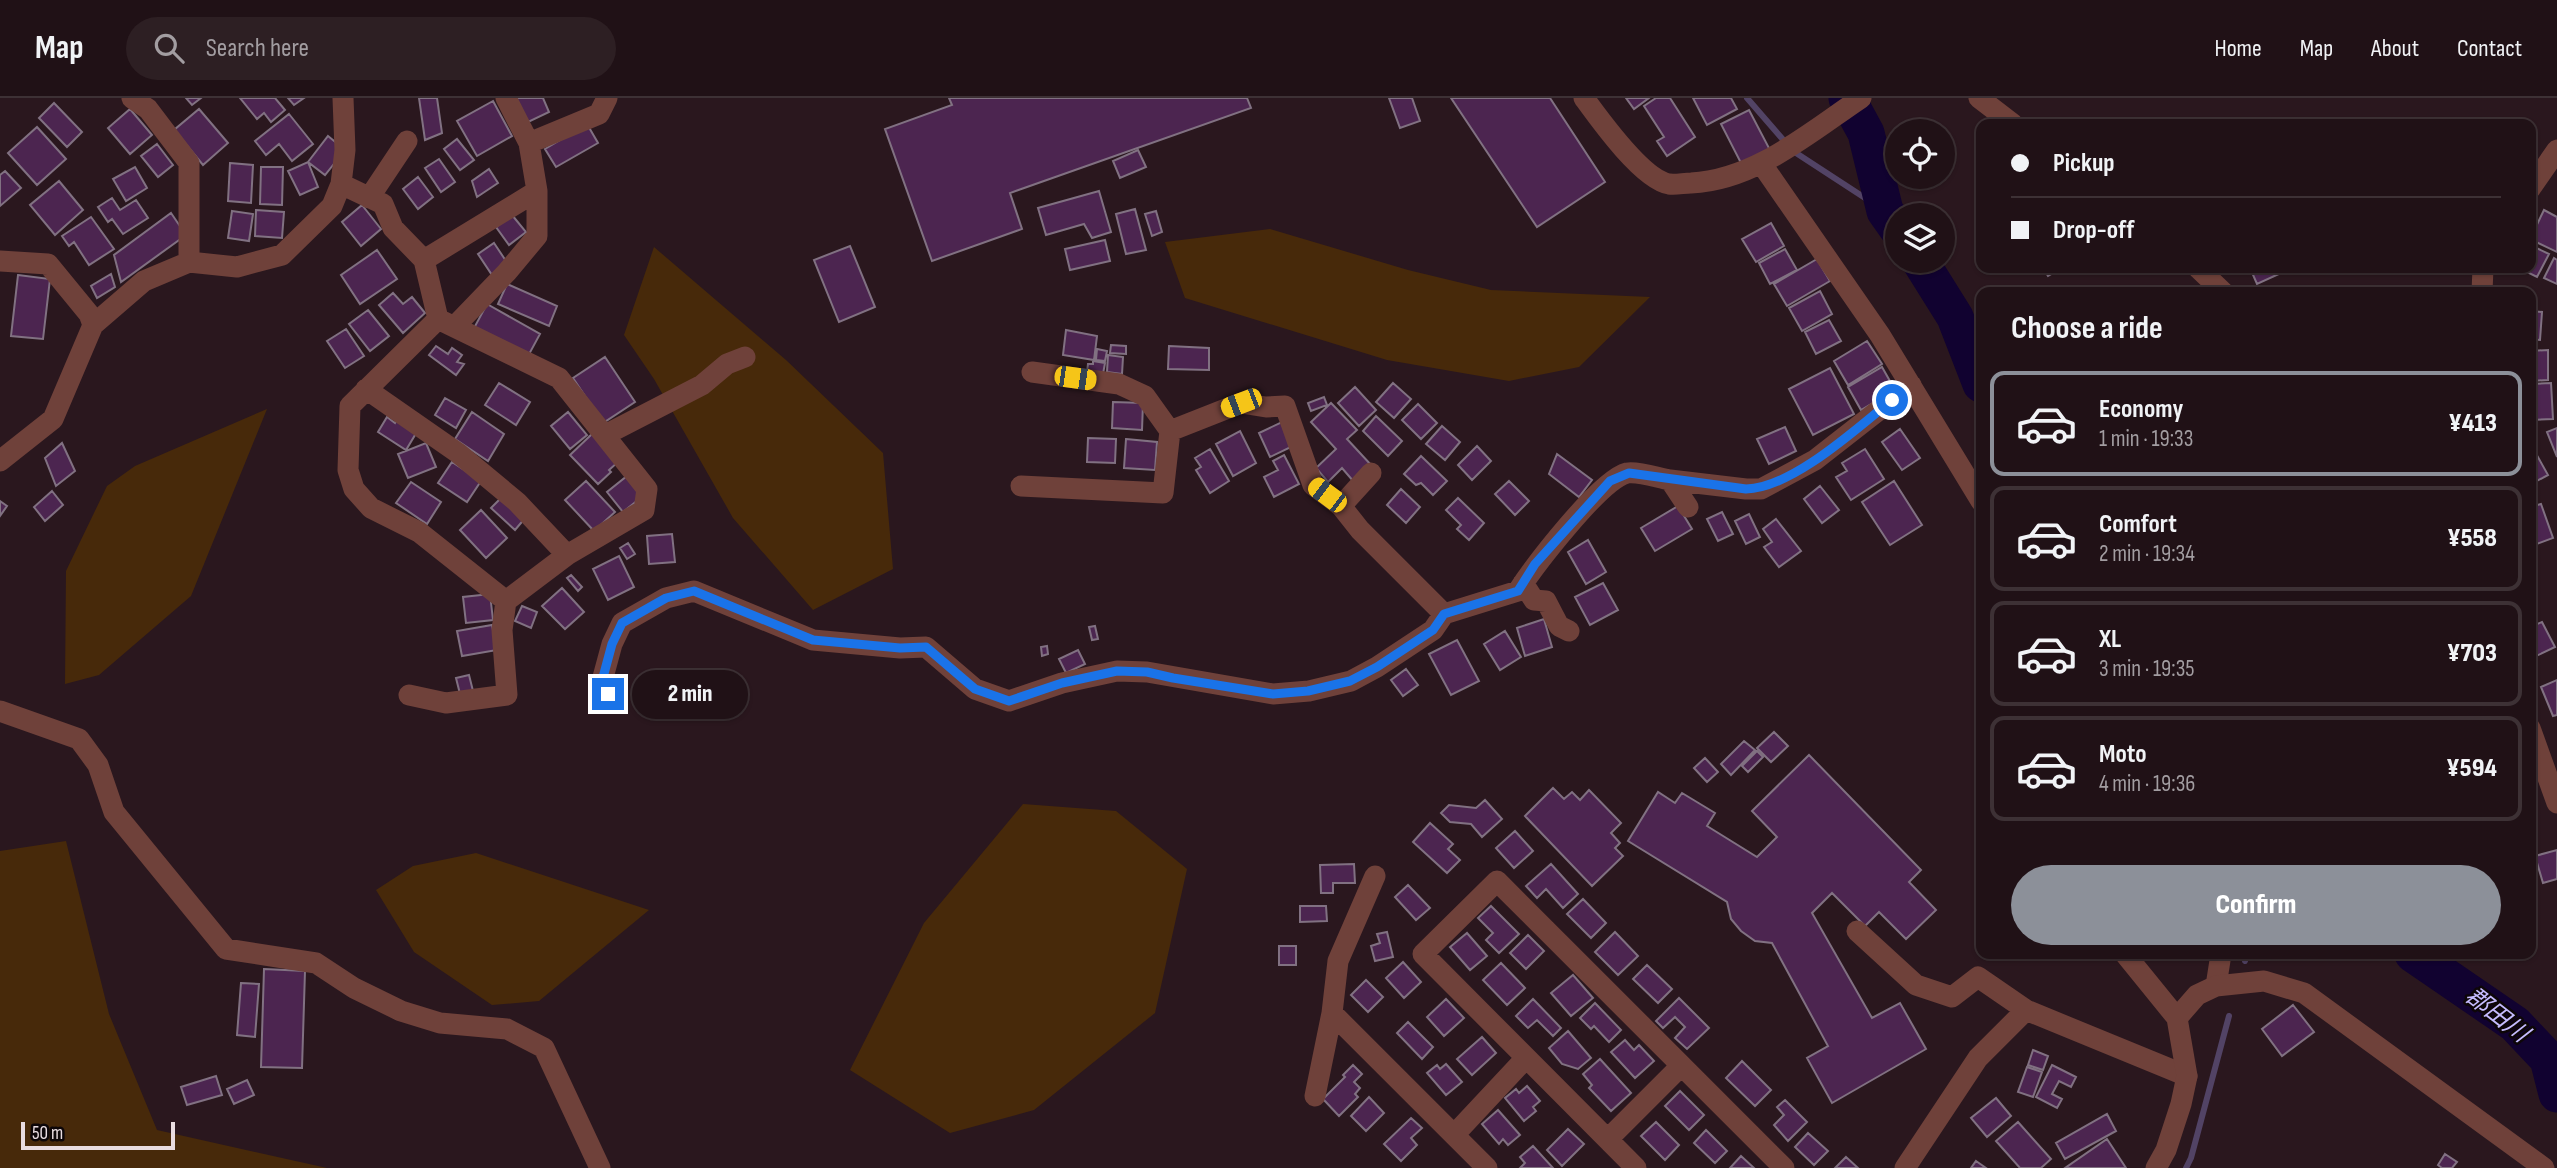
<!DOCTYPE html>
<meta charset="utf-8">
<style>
:root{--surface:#201116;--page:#2d1f23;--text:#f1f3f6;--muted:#a29da1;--line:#3d3135;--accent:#8c9099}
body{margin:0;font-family:"Sofia Sans Condensed","Noto Sans JP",sans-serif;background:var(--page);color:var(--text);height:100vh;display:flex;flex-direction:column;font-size:26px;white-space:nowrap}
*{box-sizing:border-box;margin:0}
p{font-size:23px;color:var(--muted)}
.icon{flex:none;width:38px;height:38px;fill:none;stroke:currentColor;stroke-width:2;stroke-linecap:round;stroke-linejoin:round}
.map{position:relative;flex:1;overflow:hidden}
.side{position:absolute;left:1976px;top:189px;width:560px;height:672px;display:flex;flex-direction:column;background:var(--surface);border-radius:14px;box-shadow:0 2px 5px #0004,0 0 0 2px var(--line)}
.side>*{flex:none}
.top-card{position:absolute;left:1976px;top:21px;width:560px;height:154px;border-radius:14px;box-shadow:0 2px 5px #0004,0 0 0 2px var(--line);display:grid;align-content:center;height:154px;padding:0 35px;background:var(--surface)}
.fabs{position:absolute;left:1885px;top:21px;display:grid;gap:14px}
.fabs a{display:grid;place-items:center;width:70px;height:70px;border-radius:50%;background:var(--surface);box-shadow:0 2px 5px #0004,0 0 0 2px var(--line);font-size:35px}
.scale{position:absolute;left:21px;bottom:18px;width:154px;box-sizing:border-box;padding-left:7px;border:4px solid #e9dce0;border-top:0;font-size:19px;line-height:24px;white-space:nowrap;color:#e9dce0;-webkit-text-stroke:5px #0d0608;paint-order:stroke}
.end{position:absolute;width:32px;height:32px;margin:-16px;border:9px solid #1a73e8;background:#fff;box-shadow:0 0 0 4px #fff}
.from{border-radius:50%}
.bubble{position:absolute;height:49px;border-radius:24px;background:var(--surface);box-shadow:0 2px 5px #0004,0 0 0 2px var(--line);font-size:23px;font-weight:800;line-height:49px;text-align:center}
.car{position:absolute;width:21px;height:42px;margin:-21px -10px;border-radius:9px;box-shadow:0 0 5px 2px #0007;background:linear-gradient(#f5c518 24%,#345 0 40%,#f5c518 0 76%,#345 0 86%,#f5c518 0)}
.top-card b{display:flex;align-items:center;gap:24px;height:66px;font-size:26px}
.top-card b+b{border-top:2px solid var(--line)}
.top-card i{width:18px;height:18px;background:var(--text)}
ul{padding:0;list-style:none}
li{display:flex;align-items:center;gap:21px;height:105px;margin:0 14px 10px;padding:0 21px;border:4px solid var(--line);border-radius:14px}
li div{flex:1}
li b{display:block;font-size:26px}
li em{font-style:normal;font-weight:800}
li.selected{border-color:var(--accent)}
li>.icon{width:63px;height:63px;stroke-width:1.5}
h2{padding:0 35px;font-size:32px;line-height:84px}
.button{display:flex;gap:14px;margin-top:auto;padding:14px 35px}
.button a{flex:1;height:80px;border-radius:42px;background:var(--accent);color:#fff;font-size:28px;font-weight:800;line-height:80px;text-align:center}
header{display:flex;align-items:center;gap:42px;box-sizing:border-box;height:98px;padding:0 35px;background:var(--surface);border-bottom:2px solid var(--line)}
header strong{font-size:33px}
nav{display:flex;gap:38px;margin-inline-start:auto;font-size:24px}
.search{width:490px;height:63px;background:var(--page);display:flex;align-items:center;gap:18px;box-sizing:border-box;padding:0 24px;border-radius:38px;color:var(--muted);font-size:26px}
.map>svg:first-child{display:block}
.green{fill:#47290a}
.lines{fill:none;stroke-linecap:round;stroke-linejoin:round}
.stream{stroke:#524365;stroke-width:6}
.river{stroke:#110230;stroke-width:37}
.building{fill:#4c2550;stroke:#817182;stroke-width:2}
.minor{stroke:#6f413a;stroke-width:21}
.tertiary{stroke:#6f413a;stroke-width:21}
.route{stroke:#1a73e8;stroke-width:9}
.labels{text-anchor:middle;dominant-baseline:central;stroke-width:5;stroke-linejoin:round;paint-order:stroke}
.water-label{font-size:24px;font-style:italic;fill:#c5bbfe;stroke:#0d0608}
</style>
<header>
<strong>Map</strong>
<div class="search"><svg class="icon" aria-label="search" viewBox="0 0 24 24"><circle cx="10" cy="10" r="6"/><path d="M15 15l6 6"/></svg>Search here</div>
<nav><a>Home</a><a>Map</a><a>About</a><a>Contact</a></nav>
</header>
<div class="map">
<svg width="2557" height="1070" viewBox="0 0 2557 1070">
<rect width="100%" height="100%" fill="#2a171e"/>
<path class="green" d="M1270,131L1408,172L1491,192L1650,199L1579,269L1509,283L1387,262L1185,200L1165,144Z
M654,149L786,262L883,355L893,471L813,512L733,420L654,281L624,237Z
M267,311L191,498L99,577L65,586L66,473L107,388L135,368Z
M1023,706L1116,713L1187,771L1155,915L1034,1012L950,1035L850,972L924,825Z
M66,743L109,916L157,1032L327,1070H0V753Z
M476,755L649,812L539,903L492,907L414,854L376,792L413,768Z"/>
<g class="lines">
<path class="stream" d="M1747,0L1786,45
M1793,53L1885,113
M2245,863L2247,856
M2186,1070L2191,1060L2229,918"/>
<path class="river" d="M1847,0L1866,35L1885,113L1897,130
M1920,163L1955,219L1981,286
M2413,856L2515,926L2548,961L2557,996"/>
</g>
<path class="building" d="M186,0H201L192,7Z
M240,0H275L285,12L271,24L264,15L257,21Z
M288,0H304L294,7Z
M419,0H437L442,35L425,42Z
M513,0H543L549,14L524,26Z
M949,0H1247L1251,10L1010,95L1022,131L932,163L885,31L952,7Z
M1389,0H1412L1420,23L1400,30Z
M1451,0H1550L1605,84L1537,129Z
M1626,0H1649L1634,11Z
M1656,0H1670L1695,39L1667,58L1657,43L1664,39L1644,8Z
M1693,0H1731L1737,11L1707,27Z
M493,3L512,38L477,58L457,23Z
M54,5L82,34L67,49L39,20Z
M130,11L152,37L130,56L108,30Z
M199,11L228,45L203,67L174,32Z
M1749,12L1770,52L1742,67L1721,26Z
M289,16L313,46L292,63L279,46L266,57L255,43Z
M587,26L598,45L556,69L545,51Z
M37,29L66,61L37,87L8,55Z
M328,38L345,52L325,77L308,64Z
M457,41L474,62L460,72L444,51Z
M157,46L173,67L158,79L141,58Z
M1138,52L1146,69L1120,80L1113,63Z
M439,61L455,84L441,94L425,70Z
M308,64L318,89L300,97L288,73Z
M230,65L253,67L251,105L228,103Z
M135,69L147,90L126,103L113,81Z
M261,69H283L282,107L260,106Z
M489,71L498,85L477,99L472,83Z
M5,73L21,90L0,108V77Z
M418,79L433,99L418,111L403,91Z
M59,83L83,112L55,137L30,107Z
M1099,93L1111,134L1092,140L1084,126L1046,137L1038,110Z
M112,100L120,112L136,102L148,120L123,136L112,121L108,124L98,109Z
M362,107L381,131L361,148L342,124Z
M1135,111L1146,152L1126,156L1116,116Z
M256,112L284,114L282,140L255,138Z
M2544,112L2557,119V154L2530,141Z
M232,113L253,116L249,143L228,140Z
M1156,113L1162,134L1152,138L1145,116Z
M171,115L186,137L121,184L114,157Z
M512,117L526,134L509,147L496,129Z
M91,119L114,151L89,167L74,144L69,148L62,138Z
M1771,125L1784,148L1756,164L1742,141Z
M1105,142L1110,163L1070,172L1065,151Z
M494,145L510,169L494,180L478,156Z
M2530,147L2549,156L2537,179L2519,170H2530Z
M850,148L875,209L839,224L814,162Z
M1785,151L1797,172L1770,186L1759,165Z
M377,152L397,181L360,206L341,177Z
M2554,160L2557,162V186L2544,180Z
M1817,161L1830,183L1787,208L1774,186Z
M2043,170H2062L2048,178Z
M2250,170H2278L2281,175L2257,186Z
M111,176L115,189L97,200L91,188Z
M18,177L50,181L43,241L11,238Z
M507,186L557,208L549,228L498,206Z
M1820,193L1832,216L1802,233L1789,210Z
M393,195L403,206L412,199L425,215L403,235L379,207Z
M487,206L540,236L527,260L474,230Z
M368,212L389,238L370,253L349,226Z
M2530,213L2542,214L2540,242L2530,241Z
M1829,222L1841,243L1816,256L1805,234Z
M346,231L364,258L345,270L327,243Z
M1066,232L1097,238L1094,262L1063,257Z
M1867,243L1882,266L1848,287L1834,263Z
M1111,247L1126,248V256L1110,255Z
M436,248L448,256L452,250L462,257L457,264L464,266L456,277L429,257Z
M1169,248L1209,250V272L1168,271Z
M1097,251L1107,253L1105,263L1096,262Z
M2548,252V282L2530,283V253Z
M1108,257L1123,259L1122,276L1107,274Z
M605,259L635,304L603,325L573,280Z
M1093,263L1105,265L1103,276L1087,274L1088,266H1093Z
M1882,269L1895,292L1861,312L1848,289Z
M1830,270L1854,316L1813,337L1789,291Z
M499,285L530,304L516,327L485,307Z
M1393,285L1411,301L1394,320L1376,304Z
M2551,285L2553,321L2530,322V286Z
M1355,289L1376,312L1359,328L1338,305Z
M1324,299L1327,307L1311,313L1308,305Z
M445,300L466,312L456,330L435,317Z
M1113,304L1143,305L1142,332L1112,330Z
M1331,305L1357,332L1347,341L1372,368L1354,384L1342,370L1328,384L1316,370L1336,351L1311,324Z
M1418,306L1437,325L1421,341L1402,322Z
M472,314L504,336L488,363L455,341Z
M568,314L587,337L570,351L551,328Z
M1376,318L1402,343L1388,358L1363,333Z
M387,319L395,325L398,320L418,332L406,352L378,334Z
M1282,324L1293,348L1270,359L1259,335Z
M1442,328L1460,344L1445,362L1426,346Z
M1785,329L1796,353L1769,366L1757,341Z
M2557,330V359L2547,334Z
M1900,331L1920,360L1902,372L1882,344Z
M1240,333L1256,365L1233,378L1216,346Z
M592,336L618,364L609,372L611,374L598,386L570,357Z
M1088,340L1116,341L1115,365L1087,364Z
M1126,341L1157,344L1155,372L1124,370Z
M62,345L75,373L56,388L45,360Z
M426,345L436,369L408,380L398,356Z
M2530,345L2548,377L2533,385L2530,380Z
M1477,348L1491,363L1472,382L1458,367Z
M1210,351L1229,383L1210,395L1196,372L1201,369L1195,360Z
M1865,351L1884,381L1851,402L1836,379L1847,373L1842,365Z
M1557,356L1592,382L1579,399L1549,376Z
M1284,357L1299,386L1274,399L1264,379L1278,372L1273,363Z
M1421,358L1447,383L1433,397L1421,385L1416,387L1404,376Z
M452,364L481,383L467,404L438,385Z
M627,378L643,398L623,414L607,394Z
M586,383L615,414L594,433L565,402Z
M1509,383L1529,403L1515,417L1495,396Z
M1894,383L1922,427L1890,447L1862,404Z
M411,384L441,404L427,426L396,405Z
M1820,388L1839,412L1822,425L1804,401Z
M1401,391L1420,409L1406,425L1387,407Z
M52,393L63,407L45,423L34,409Z
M503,398L526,419L515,432L491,410Z
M1458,400L1484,425L1469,442L1457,431L1461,427L1446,412Z
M0,403L7,408L0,418Z
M2541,406L2553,440L2531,448L2530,409Z
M1678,408L1692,431L1655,453L1641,430Z
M481,412L507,440L486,460L460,432Z
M1722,414L1733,436L1718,443L1707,421Z
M1749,416L1760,439L1746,446L1735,423Z
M1776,421L1801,453L1779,469L1764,449L1772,444L1763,431Z
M672,436L675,464L649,466L647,438Z
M1588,442L1606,474L1586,486L1568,454Z
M628,445L635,456L627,461L620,450Z
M619,458L634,489L608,502L593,471Z
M571,477L582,489L578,493L567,480Z
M1603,485L1618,512L1590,527L1575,499Z
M562,490L584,514L565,531L542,508Z
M490,496L493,522L466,525L463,499Z
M522,508L537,514L531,530L515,523Z
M1544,521L1552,549L1525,558L1517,530Z
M2542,524L2555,549L2530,561V529Z
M492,527L497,552L462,558L457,533Z
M1095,528L1098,541L1092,542L1089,529Z
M1505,533L1521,559L1500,572L1484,546Z
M1457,542L1479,583L1451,597L1429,556Z
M1047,548L1048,556L1042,558L1041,549Z
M1078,552L1085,566L1066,575L1059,561Z
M1406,571L1418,587L1403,598L1391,582Z
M469,577L473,593L460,596L456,580Z
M2557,582V617L2553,618L2541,589Z
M1774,634L1788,648L1771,664L1757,650Z
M1744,643L1755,652L1731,677L1721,666Z
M1757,653L1763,659L1748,674L1742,668Z
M1809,657L1921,772L1909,784L1936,812L1906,841L1879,814L1865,828L1832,795L1812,815L1872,920L1900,905L1926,951L1832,1005L1807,960L1828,948L1772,845L1755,843L1741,833L1731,821L1727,804L1628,743L1658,694L1675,705L1682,695L1715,715L1707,728L1757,759L1777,739L1752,713Z
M1705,660L1718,674L1707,684L1694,670Z
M1553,690L1564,701L1572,694L1580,702L1589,692L1621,725L1611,735L1620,745L1615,750L1623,758L1592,788L1525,718Z
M1485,702L1502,721L1482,739L1471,726L1450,724L1441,715L1449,707L1476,710Z
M1430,725L1453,746L1448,751L1460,762L1447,775L1413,744Z
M1515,733L1533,753L1514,770L1496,750Z
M2557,752V781L2543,785L2535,758Z
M1354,766L1355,785H1333V795H1321L1320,767Z
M1551,766L1578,796L1563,810L1546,791L1537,800L1526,788Z
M1408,787L1430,810L1416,822L1395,799Z
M1583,801L1606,825L1591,840L1567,816Z
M1300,808H1326L1327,823L1300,824Z
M1491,808L1519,836L1499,855L1486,842L1493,835L1478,820Z
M1387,834L1393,859L1375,863L1371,848L1380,845L1377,836Z
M1615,834L1638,858L1618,877L1595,854Z
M1467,835L1487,858L1470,872L1450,849Z
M1528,837L1544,853L1526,871L1510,855Z
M1279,848H1296V867H1279Z
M1403,864L1421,884L1404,900L1386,880Z
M1501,865L1525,890L1507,907L1483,882Z
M1647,867L1672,891L1658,905L1633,881Z
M264,871L305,873L302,970L261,969Z
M1573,877L1593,900L1571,918L1551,895Z
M1366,882L1383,899L1368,914L1351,897Z
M241,885L259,886L255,939L237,937Z
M1679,900L1709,930L1687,951L1675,940L1685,929L1675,919L1663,930L1656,923Z
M1446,901L1464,920L1444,938L1427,919Z
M1533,901L1561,930L1553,938L1537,922L1528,930L1516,918Z
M1595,905L1621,932L1609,944L1594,928L1591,931L1580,920Z
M2293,907L2314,934L2282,958L2262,931Z
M1408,924L1433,949L1422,961L1397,935Z
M1568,933L1591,960L1578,971L1562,966L1549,950Z
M1482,939L1496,955L1472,977L1457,961Z
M1625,942L1634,952L1639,947L1654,963L1635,980L1611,954Z
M2033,952L2048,958L2043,972L2028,967Z
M1600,961L1631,995L1611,1013L1589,990L1592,987L1583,976Z
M1742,963L1771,992L1755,1008L1726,980Z
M1446,966L1462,984L1446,997L1427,975L1437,967L1440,971Z
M1353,967L1362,976L1354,984L1360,990L1355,996L1358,999L1339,1018L1323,1001L1345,979L1343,977Z
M2052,967L2076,979L2071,989L2059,983L2052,996L2062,1001L2057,1010L2036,999Z
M2027,969L2042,974L2033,999L2018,994Z
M216,978L222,997L187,1007L181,989Z
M247,982L254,997L234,1006L227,991Z
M1527,988L1540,1003L1533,1009L1536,1013L1524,1023L1505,1000L1516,991L1519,995Z
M1680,993L1704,1017L1689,1032L1665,1008Z
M1369,999L1384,1015L1366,1033L1351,1018Z
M1996,1000L2011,1018L1987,1039L1971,1020Z
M1785,1002L1807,1024L1788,1043L1774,1027L1784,1017L1777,1009Z
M1498,1012L1520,1037L1508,1047L1503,1041L1499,1046L1482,1026Z
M2107,1016L2116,1033L2065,1061L2056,1045Z
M1411,1020L1422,1030L1411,1040L1417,1047L1401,1063L1384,1046Z
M1656,1024L1679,1047L1665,1062L1641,1038Z
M2018,1024L2051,1061L2041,1070H2020L1996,1043Z
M1568,1031L1584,1046L1562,1068L1547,1052Z
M1706,1032L1727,1053L1715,1065L1694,1045Z
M1808,1035L1828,1053L1814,1067L1795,1049Z
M2107,1041L2126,1070H2065Z
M1533,1048L1553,1070H1520L1525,1065L1520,1059Z
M2445,1056L2457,1064L2452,1070H2442L2438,1067Z
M1741,1058L1754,1070H1730Z
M1846,1059L1858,1070H1835Z
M1976,1063L1986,1070H1971Z"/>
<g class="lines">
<path class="minor" d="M132,0L148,11L189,65V164
M1584,0C1600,22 1642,81 1669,86C1676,87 1684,85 1691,85C1755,82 1809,35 1861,0
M529,45L599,16L607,0
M1761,65L1880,237L1981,403
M341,86L383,106L393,130L424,162L438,221L559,280L647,391L644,412L567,457L506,503L419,434L371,410L354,391L348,372L350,308L438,221
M2530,91L2557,52
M369,100L407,43
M424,162L537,93
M0,163L48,166L89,216L93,227
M2482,194L2483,170
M455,228L507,174L537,138V93L529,45L506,0
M1032,274L1119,286L1145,298L1170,333
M366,291L458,355L517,404L567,457
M605,337L702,287L727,266L745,259
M0,363L53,321L93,227L144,183L189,164L237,169L282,157L332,108L341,86L345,52L343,0
M1021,388L1163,395L1170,333L1241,305L1266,309L1285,308L1313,387L1341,408L1360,432L1444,516L1518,493C1535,467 1600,382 1627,375C1639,373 1658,380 1670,382
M1341,408L1371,375
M1688,409L1670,382L1746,391H1761L1815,362L1911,287
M1523,485L1534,502L1546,503L1559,528L1569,533
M608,596L602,583L612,546L622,525L666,500L694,493L813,542L900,550L926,549L975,591L1009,603L1062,585L1117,573L1147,574L1273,596L1309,593L1351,583L1377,569L1433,532L1444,516
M409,597L446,605L507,597L502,532L506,503
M0,613L79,641L98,667L114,714L226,851L316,865L354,890L401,913L440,925L507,931L544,950L600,1070
M2530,630L2557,705
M1375,778L1338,863L1332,915L1487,1070
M1857,833L1916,887L1952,899L1978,879L2026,912
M2216,888L2221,856
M1315,998L1332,915
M1454,1037L1526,960
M1608,1041L1681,968
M1636,1070L1423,856L1497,783L1784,1070
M1905,1070L1978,960L2026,912L2187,978"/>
<path class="tertiary" d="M1979,0L2013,26
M2198,170L2223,194
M2125,856L2177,920L2187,978L2181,1006L2166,1052L2156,1070
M2177,920L2197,897L2216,888L2264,883L2304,895L2544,1070"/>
</g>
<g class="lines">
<path class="route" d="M608,596L602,583L612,546L622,525L666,500L694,493L813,542L900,550L926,549L975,591L1009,603L1062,585L1117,573L1147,574L1173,580L1273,596L1308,593L1350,583L1377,569L1433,532L1444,516L1518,493L1535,466L1610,383L1629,375L1746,391C1792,390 1856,331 1892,302"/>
</g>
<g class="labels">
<g class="water-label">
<text transform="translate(2497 917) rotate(38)">郡田川</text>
</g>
</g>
</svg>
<div class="fabs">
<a><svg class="icon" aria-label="locate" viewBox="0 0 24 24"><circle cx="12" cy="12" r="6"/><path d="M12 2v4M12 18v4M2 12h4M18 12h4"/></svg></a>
<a><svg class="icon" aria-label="layers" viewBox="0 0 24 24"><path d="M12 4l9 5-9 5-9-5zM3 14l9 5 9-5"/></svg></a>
</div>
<div class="scale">50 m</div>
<i class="end from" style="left:1892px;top:302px"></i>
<i class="end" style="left:608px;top:596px"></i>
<div class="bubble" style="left:632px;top:572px;width:116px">2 min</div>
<i class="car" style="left:1075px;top:280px;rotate:98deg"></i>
<i class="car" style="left:1241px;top:305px;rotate:249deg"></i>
<i class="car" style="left:1327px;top:397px;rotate:307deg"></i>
<div class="top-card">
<b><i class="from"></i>Pickup</b>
<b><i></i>Drop-off</b>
</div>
<section class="side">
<h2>Choose a ride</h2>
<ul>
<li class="selected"><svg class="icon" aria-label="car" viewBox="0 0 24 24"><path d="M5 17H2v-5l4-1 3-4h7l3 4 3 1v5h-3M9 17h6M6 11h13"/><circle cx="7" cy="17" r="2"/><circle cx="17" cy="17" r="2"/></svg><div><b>Economy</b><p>1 min · 19:33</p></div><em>¥413</em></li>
<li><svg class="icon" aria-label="car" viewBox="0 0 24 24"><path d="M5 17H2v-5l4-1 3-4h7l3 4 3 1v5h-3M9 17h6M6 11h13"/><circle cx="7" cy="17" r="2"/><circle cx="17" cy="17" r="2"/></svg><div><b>Comfort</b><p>2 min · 19:34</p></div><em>¥558</em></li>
<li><svg class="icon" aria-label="car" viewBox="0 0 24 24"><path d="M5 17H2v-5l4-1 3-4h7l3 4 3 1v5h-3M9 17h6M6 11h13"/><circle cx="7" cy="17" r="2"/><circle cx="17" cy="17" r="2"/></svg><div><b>XL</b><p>3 min · 19:35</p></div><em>¥703</em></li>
<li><svg class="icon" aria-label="car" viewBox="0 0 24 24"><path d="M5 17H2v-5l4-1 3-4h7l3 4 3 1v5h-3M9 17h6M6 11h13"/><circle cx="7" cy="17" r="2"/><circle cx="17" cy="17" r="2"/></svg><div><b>Moto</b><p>4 min · 19:36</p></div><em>¥594</em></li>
</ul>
<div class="button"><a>Confirm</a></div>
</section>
</div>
